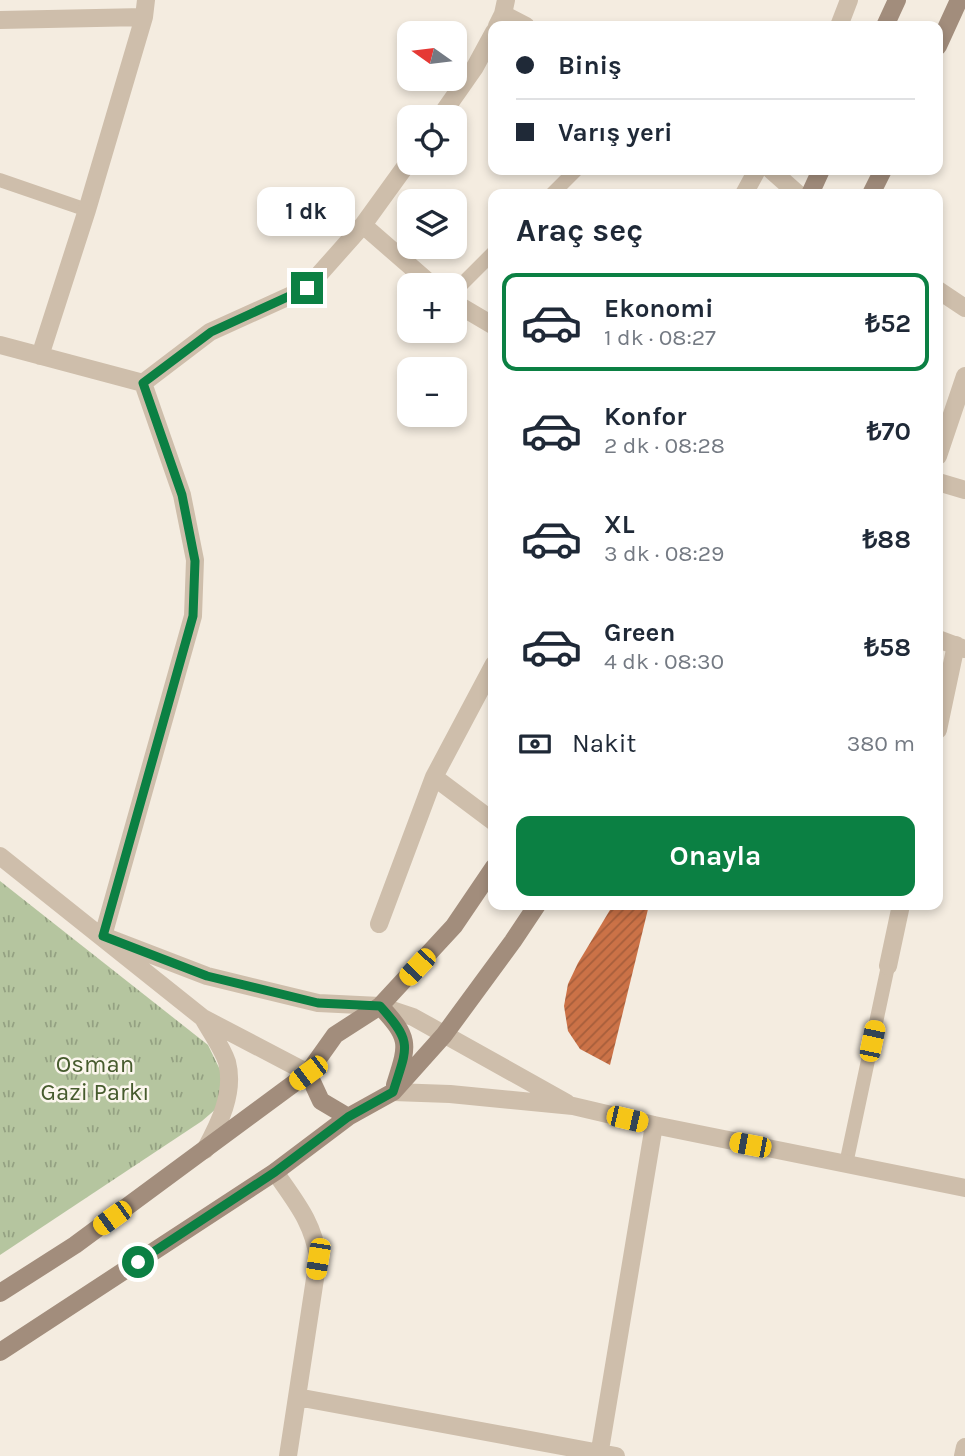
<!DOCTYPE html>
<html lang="tr">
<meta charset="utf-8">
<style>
:root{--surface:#fff;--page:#f6f6f7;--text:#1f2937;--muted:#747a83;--line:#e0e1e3;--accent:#0b8043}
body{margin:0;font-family:Karla,sans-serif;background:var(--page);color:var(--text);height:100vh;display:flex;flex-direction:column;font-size:26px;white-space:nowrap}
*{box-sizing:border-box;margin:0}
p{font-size:23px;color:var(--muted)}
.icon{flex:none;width:38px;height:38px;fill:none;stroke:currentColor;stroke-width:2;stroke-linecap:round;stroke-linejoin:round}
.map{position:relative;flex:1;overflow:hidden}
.drawer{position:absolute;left:488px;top:189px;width:455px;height:721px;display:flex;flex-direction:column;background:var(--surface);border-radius:14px;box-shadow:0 4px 10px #0003}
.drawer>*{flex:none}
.top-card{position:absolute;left:488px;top:21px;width:455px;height:154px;border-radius:14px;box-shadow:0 4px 10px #0003;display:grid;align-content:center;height:154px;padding:0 28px;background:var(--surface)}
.needle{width:46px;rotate:284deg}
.buttons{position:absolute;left:397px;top:21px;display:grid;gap:14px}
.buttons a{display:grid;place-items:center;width:70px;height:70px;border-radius:14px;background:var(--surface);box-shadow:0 4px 10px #0003;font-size:35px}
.end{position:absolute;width:32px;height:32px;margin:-16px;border:9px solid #0b8043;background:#fff;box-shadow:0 0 0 4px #fff}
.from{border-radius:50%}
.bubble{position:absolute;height:49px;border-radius:14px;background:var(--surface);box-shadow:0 4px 10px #0003;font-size:23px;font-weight:700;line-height:49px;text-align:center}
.car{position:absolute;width:21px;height:42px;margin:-21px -10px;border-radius:9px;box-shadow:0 0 5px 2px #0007;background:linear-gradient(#f5c518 24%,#345 0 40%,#f5c518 0 76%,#345 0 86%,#f5c518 0)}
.top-card b{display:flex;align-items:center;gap:24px;height:66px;font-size:26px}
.top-card b+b{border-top:2px solid var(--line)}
.top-card i{width:18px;height:18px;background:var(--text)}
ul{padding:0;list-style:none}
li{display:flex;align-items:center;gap:21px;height:98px;margin:0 14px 10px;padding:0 14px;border:4px solid transparent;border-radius:14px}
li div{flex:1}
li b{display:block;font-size:26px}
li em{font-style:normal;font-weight:700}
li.selected{border-color:var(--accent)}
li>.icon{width:63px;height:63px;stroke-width:1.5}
h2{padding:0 28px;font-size:32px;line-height:84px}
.pay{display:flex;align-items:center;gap:18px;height:77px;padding:0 28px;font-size:26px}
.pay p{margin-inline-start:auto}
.button{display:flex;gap:14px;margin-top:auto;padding:14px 28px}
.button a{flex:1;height:80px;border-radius:14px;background:var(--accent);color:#fff;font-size:28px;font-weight:700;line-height:80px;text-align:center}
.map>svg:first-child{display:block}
.park{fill:url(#park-tufts)}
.building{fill:url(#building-hatch)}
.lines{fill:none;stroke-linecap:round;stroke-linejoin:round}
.lane{stroke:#cebeab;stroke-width:14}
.street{stroke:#cebeab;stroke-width:18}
.secondary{stroke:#a28d7c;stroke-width:18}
.route{stroke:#0b8043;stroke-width:9}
.labels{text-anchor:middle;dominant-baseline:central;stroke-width:5;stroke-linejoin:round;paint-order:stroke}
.park-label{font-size:24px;fill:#465b2d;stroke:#fbf6ed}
</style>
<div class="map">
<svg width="965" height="1456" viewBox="0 0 965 1456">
<defs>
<pattern id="park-tufts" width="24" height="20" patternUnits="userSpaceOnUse" patternTransform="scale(1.75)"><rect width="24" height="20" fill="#b5c59f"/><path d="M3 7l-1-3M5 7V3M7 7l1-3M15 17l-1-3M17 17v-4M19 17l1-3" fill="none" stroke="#94a182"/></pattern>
<pattern id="building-hatch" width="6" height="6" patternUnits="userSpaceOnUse" patternTransform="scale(1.75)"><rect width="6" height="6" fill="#cb7247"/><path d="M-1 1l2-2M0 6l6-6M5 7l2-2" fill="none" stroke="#a65e3b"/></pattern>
</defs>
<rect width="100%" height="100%" fill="#f4ece0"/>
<path class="park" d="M0,881L208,1045L223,1076L217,1108L202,1121L0,1255Z"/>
<path class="building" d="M613,905H649L610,1065L580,1049L568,1031L564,1006L568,984L578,963Z"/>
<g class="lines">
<path class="lane" d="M0,180L87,210
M552,194L576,170
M455,291L494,252
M846,1164L888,966"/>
<path class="street" d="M503,14L526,26
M0,20L144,17
M497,26L503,14L506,0
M839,26L849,0
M440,117L475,67L494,32
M771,170L798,194
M744,194L757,170
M363,225L432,285
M938,290L965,308
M455,303L494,326
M0,345L143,383
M40,356L87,210L144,17L146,0
M938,456L965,376
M938,482L965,490
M938,639L965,649
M938,730L956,645
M434,777L494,822
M0,856L203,1018L308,1073
M379,924L434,777L494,664
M103,936L193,616L195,560L182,495L143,383L210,332L307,288L363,225L410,160
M103,936L207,976L318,1003L380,1006L413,1017L567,1103
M888,966L901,905
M203,1018C210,1031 222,1047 227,1062C235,1093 219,1124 205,1150
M393,1092L450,1094L573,1106L654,1125L965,1188
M275,1172C295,1201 314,1223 318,1259L288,1456
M297,1397L616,1456
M599,1456L654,1125
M963,1456L965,1447"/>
<path class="secondary" d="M885,26L897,0
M938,46L959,0
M810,194L821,170
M871,194L883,170
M380,1006C411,1039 408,1044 395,1085
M308,1073L321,1101L348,1117
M0,1293L75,1245L308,1073L335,1035L380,1006L454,926L494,867
M0,1352L275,1172L348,1117L393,1092L444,1035L513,941L537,905"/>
</g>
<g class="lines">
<path class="route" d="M138,1262L275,1172L348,1117L393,1092C407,1047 414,1043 380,1006L318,1003L207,976L103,936L193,616L195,561L182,495L143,383L211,332L307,288"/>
</g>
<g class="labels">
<g class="park-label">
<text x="95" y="1064">Osman<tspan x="95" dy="28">Gazi Parkı</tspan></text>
</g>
</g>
</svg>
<div class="buttons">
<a><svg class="needle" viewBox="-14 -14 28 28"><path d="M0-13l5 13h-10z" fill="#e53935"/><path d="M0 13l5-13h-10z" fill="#747a83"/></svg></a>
<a><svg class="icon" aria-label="locate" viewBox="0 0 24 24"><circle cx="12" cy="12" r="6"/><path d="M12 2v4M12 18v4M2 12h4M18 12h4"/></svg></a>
<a><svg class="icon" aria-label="layers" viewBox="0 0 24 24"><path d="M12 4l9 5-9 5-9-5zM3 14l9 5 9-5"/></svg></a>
<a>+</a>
<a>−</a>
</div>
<i class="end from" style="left:138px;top:1262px"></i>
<i class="end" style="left:307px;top:288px"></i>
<div class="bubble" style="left:257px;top:187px;width:98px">1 dk</div>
<i class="car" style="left:417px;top:967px;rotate:223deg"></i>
<i class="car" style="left:872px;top:1041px;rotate:12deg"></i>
<i class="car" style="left:308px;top:1073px;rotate:233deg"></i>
<i class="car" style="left:627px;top:1119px;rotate:103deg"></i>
<i class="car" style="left:750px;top:1145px;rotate:281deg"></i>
<i class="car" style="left:112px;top:1218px;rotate:234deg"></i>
<i class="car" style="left:318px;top:1259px;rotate:189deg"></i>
<div class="top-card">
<b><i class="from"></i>Biniş</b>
<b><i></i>Varış yeri</b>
</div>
<section class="drawer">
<h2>Araç seç</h2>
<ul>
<li class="selected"><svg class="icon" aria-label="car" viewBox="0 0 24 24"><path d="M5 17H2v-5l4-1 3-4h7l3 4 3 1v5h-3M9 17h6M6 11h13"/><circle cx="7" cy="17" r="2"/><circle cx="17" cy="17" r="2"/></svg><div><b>Ekonomi</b><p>1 dk · 08:27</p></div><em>₺52</em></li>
<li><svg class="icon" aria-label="car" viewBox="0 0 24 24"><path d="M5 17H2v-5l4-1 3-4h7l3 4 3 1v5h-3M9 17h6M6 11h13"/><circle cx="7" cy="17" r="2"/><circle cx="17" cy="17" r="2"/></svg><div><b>Konfor</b><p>2 dk · 08:28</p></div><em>₺70</em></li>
<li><svg class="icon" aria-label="car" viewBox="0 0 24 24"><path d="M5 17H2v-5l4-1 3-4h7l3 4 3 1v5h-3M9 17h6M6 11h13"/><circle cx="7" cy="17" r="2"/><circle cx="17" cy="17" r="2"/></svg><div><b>XL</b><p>3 dk · 08:29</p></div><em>₺88</em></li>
<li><svg class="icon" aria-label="car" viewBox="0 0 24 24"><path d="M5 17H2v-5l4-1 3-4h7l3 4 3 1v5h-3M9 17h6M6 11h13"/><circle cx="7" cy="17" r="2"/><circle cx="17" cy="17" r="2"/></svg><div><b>Green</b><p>4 dk · 08:30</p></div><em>₺58</em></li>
</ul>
<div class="pay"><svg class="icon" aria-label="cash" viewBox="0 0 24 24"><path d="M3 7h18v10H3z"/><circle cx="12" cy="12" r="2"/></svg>Nakit<p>380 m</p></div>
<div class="button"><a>Onayla</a></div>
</section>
</div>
